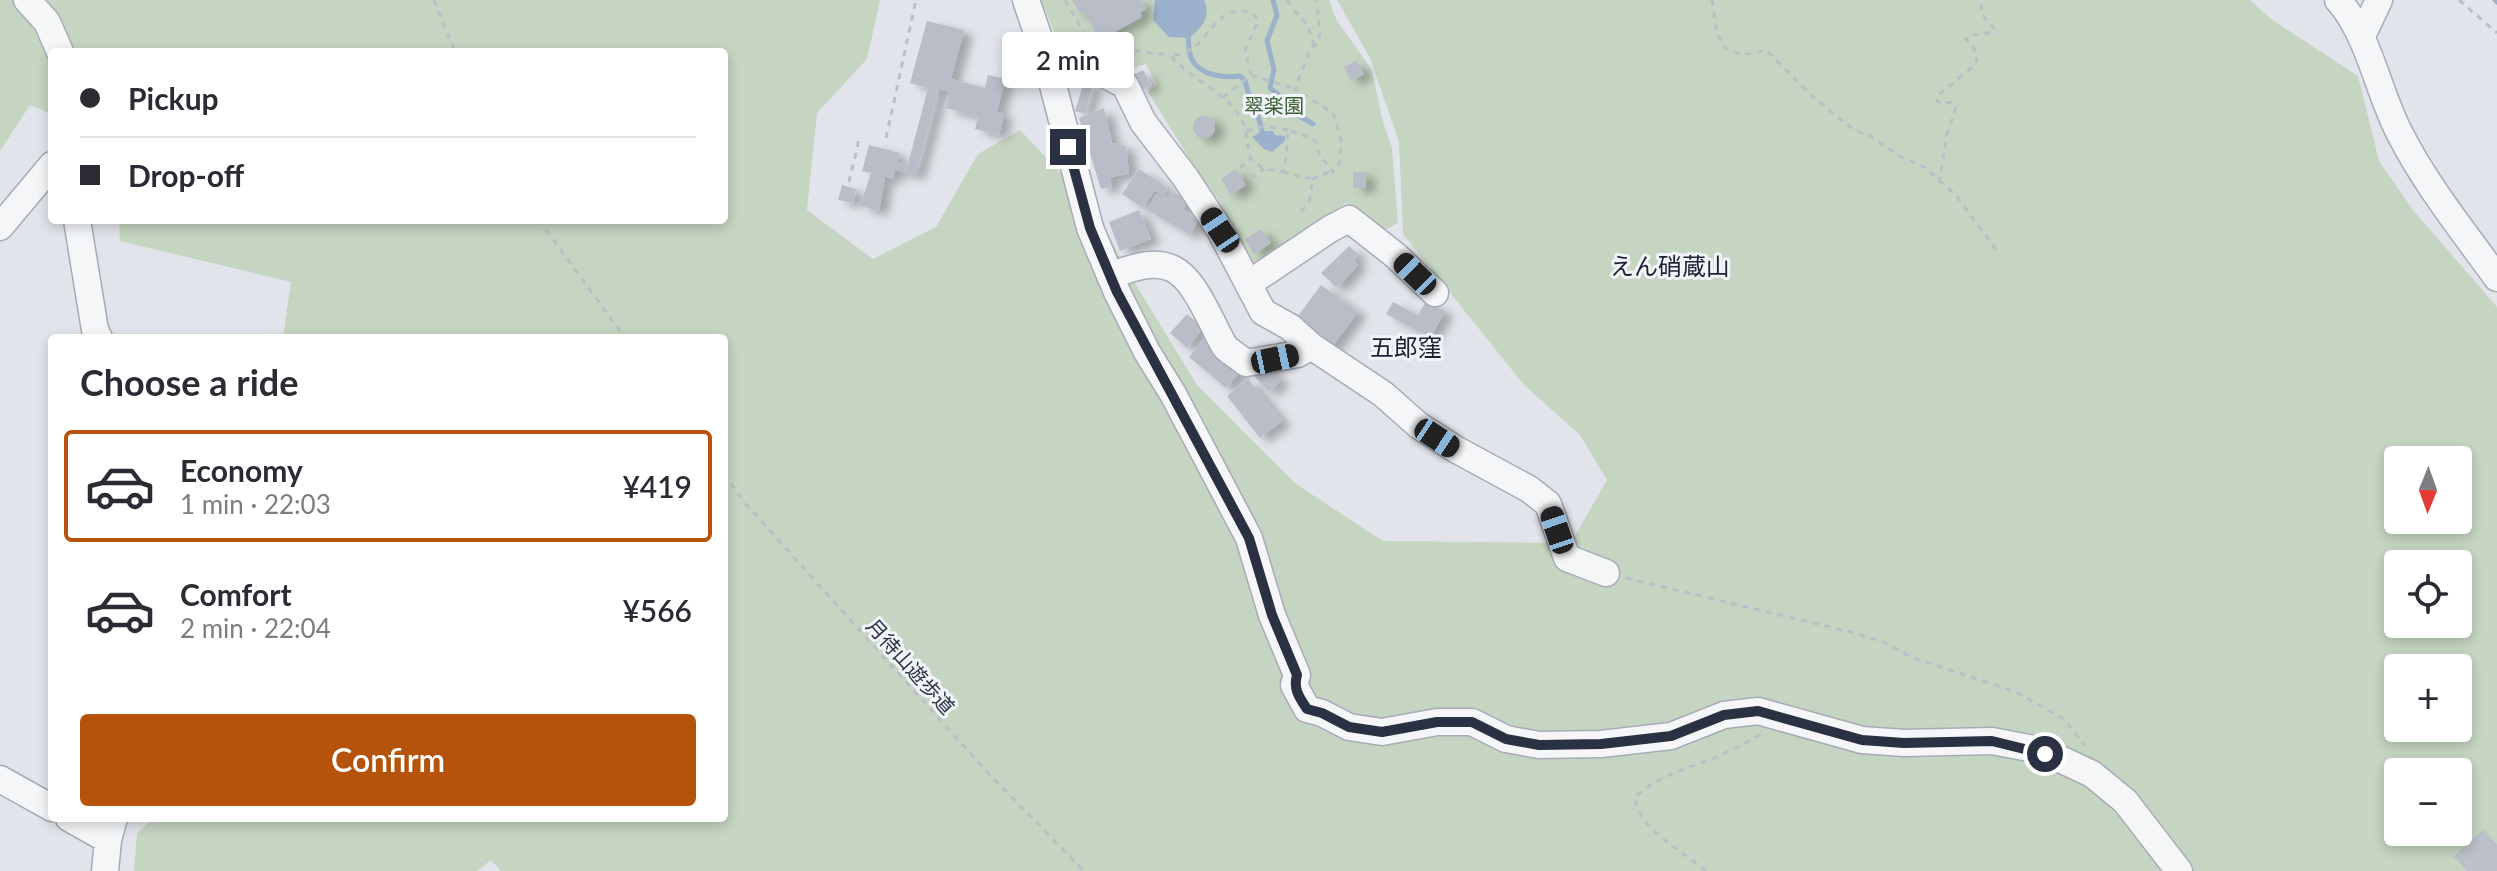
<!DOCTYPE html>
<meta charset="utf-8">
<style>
:root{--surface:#fff;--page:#f7f7f7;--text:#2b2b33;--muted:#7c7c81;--line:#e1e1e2;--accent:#b45309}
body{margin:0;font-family:Lato,"Noto Sans JP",sans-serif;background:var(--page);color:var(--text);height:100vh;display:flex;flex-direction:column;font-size:30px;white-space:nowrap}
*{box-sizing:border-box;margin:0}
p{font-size:26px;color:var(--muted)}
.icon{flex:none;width:44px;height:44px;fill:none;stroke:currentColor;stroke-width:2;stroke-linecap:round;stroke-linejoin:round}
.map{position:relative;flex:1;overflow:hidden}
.sheet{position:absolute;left:48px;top:334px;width:680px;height:488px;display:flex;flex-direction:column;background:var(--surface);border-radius:8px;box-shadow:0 4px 12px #0003}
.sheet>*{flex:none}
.guide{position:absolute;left:48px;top:48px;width:680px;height:176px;border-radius:8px;box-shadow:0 4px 12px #0003;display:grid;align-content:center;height:176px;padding:0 32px;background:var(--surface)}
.needle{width:52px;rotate:181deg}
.buttons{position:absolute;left:2384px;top:446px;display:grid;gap:16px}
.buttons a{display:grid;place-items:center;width:88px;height:88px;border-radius:8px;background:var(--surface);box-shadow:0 4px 12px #0003;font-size:40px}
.end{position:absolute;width:36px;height:36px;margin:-18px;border:10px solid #293143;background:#fff;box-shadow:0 0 0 4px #fff}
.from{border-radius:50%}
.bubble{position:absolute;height:56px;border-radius:8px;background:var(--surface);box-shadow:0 4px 12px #0003;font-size:26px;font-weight:600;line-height:56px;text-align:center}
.car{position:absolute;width:24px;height:48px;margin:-24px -12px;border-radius:10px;box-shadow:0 0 6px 2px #0007;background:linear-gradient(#222 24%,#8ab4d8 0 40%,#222 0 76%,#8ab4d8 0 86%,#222 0)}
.guide b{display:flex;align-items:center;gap:28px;height:76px;font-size:30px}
.guide b+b{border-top:2px solid var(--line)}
.guide i{width:20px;height:20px;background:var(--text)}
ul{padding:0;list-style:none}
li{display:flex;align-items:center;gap:24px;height:112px;margin:0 16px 12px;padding:0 16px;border:4px solid transparent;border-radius:8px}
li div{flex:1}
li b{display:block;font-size:30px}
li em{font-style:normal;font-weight:600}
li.active{border-color:var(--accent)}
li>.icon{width:72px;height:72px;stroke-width:1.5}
h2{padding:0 32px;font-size:36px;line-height:96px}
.cta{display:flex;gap:16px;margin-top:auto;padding:16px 32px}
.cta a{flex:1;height:92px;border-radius:8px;background:var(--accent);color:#fff;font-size:32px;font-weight:600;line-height:92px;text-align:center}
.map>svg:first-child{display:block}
.green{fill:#c6d5c2;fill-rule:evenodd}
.water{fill:#9bb1cc}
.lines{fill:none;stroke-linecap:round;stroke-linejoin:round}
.stream{stroke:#9bb1cc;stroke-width:5}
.building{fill:#b8bdc8;filter:url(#shadow)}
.highway-tunnel{stroke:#bcc0c9;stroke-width:40;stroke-dasharray:40 20;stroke-linecap:butt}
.minor-casing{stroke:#a6abb5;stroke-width:29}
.path{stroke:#bbbfc5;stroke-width:3;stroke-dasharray:6 6;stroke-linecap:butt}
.minor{stroke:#f4f6f8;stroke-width:26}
.route{stroke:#293143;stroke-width:10}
.labels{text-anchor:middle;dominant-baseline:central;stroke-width:6;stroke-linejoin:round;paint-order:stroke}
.park-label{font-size:20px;fill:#3c5f35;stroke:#f1f4f8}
.street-label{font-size:20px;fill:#293143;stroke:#f1f4f8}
.quarter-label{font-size:24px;fill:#1b2234;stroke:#f1f4f8}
</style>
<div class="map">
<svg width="2497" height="871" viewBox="0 0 2497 871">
<defs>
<filter id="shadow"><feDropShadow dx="9" dy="5" stdDeviation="4" flood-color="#0004"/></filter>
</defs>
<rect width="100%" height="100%" fill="#e1e4ea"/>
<path class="green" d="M0,0H880L867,59L817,113L807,210L873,259L936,227L978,154L1020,130L1093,207L1127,270L1197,385L1296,484L1383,541L1571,543L1607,480L1580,435L1524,385L1403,234L1399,142L1370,58L1337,0H2250L2271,19L2358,76L2379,161L2413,210L2497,307V871H501L491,860L477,871H134L137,833L154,818H724V338H283L291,282L120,241L119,220H724V52H52V114L30,105L0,151ZM2398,460H2458V520H2398ZM2398,564H2458V624H2398ZM2398,668H2458V728H2398ZM2398,772H2458V832H2398Z
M1041,0H1329L1337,21L1372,70L1383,122L1392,148L1398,223L1385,230L1346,203L1254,263L1248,257L1221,203L1199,174L1148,92L1157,84L1146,64L1130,69L1125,64L1072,53L1060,46Z"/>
<path class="water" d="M1155,0H1204C1212,16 1201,29 1189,38L1169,37L1153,20Z
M1262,131H1273L1275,135L1285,136V141L1272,152L1264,149L1252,137Z"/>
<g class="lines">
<path class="stream" d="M1273,0L1277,15L1267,41L1274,69L1270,88L1280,96L1286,108L1313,124
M2495,0L2497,2
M1188,34C1189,41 1188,53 1192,60C1201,76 1225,78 1240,76L1245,80C1248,99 1259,112 1262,131"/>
</g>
<path class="building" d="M1072,0H1141L1146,9L1140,12L1142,17L1100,40L1085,13L1081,15Z
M927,21L964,30L951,79L985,88L988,75L1005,79L997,112L1004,114L999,135L975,129L978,117L946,108L950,92L939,89L916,175L895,170L893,179L885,176L879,211L860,206L871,173L862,171L869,145L899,153L897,162L908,164L928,88L910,83Z
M1356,61L1364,74L1351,81L1344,67Z
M1143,70L1152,85L1141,91L1132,76Z
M1084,82L1093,85L1085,114L1075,111Z
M1104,108L1112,143L1126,146L1129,174L1110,177L1112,187L1101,189L1079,118Z
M1193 127a11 11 0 1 1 22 0a11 11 0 1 1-22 0Z
M1139,169L1168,188L1163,196L1155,190L1143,208L1122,194Z
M1236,169L1246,185L1231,195L1221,179Z
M1353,172H1366V188H1353Z
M842,185L856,189L853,203L838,200Z
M1173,192L1188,200L1183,209L1199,219L1190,235L1147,210L1156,194L1168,201Z
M1139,210L1151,239L1120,251L1109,222Z
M1261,229L1271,243L1254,254L1245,239Z
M1349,246L1358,254L1353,259L1358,265L1337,288L1321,273Z
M1321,285L1358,312L1329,351L1292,324Z
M1426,301L1445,311L1430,338L1386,314L1393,302L1418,315Z
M1187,314L1203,328L1187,348L1170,333Z
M1205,338L1242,370L1226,388L1189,357Z
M1263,363L1281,381L1269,392L1252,374Z
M1248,379L1282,421L1260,438L1227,396Z"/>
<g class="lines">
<path class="highway-tunnel" d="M2467,871L2497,844"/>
<g class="minor-casing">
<path id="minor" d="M27,0L47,22L60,52
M1026,0L1047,62L1090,228L1117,292L1147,352L1173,394L1249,538L1272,615L1297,675L1294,685L1307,709L1322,713L1349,727L1382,732L1437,722H1472L1506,739L1539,745L1601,744L1671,736L1724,715L1758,711L1862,740L1904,743L1992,741L2029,748L2060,759L2092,774L2125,801L2179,871
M2338,0C2369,35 2378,92 2400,134C2426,185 2463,231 2497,278
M2362,36L2379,0
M1047,62L1096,70L1125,85L1143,122L1185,177L1220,230L1263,312L1290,327L1311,346L1383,394L1418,425L1457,450L1529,489L1548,504L1567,558L1606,573
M77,220L95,330L99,338
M0,227L52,165
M1110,276C1170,252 1184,266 1211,320C1216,329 1220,340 1226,348C1232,353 1240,358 1246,363L1298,354L1311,346
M1248,284L1330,229L1349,219L1395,255L1435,293
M0,779L52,808
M69,818L108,840
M105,871L108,840L114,818"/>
</g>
<path class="path" d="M434,0L455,52
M1065,0L1092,47
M1287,0C1299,20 1310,19 1314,48
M1712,0L1717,33L1724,47L1742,55L1766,50L1813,97L1854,130L1870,136L1901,157L1924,167L1956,195L1999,254
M2459,0L2497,33
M1115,37L1120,42V49
M1111,51L1120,49L1170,55
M1251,75L1245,51L1258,21L1253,13C1209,0 1211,56 1170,55C1190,79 1227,93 1240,117C1248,130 1246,144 1251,159L1264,169L1282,172L1285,168L1288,130L1313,139L1317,143L1319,154L1333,172L1340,162L1341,140L1333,113L1295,89L1310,51L1318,43L1320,33L1316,0
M1223,97L1251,75L1295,89
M1247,131L1264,126L1288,130
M886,138L916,0
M1240,168L1251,159
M1282,172L1312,179C1312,192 1311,207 1297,213
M1251,179L1264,169
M1312,179L1330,172
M849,182L860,135
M1939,183L1947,134L1956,108L1951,102L1943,104L1937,101V96L1976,64C1978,54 1974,46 1966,39L1968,36L1994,32V28C1985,20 1980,12 1981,0
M539,220L625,338
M724,474L745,503L989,774L1084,871
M1626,578L1855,633L1883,642L1911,657L2016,692L2064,719L2085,746
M1706,871C1683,851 1638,830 1635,797C1656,777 1683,770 1709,760C1728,753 1744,744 1761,734"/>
<use href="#minor" class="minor"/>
</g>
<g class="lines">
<path class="route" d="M1068,147L1090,228L1117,292L1249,538L1272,615L1297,675C1293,689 1299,697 1307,709L1322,713L1349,727L1382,732L1437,722H1472L1506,739L1539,745L1601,744L1671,736L1724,715L1758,711L1862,740L1904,743L1992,741L2045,754"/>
</g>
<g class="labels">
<g class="park-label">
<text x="1274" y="105">翠楽園</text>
</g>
<g class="street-label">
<text transform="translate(911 666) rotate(48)">月待山遊歩道</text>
</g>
<g class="quarter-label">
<text x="1670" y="265">えん硝蔵山</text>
<text x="1406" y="346">五郎窪</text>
</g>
</g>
</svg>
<div class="buttons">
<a><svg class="needle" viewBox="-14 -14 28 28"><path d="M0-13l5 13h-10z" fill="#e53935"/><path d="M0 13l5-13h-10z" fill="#7c7c81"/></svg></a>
<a><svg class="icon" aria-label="locate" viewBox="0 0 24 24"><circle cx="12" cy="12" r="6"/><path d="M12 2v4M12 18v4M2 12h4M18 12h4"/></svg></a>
<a>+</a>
<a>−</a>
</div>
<i class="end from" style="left:2045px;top:754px"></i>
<i class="end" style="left:1068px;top:147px"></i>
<div class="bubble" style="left:1002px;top:32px;width:132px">2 min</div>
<i class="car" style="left:1220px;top:230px;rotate:326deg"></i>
<i class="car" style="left:1415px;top:274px;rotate:314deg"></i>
<i class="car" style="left:1275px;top:359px;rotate:78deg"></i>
<i class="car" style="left:1437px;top:438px;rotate:123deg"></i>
<i class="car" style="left:1557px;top:530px;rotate:341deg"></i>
<div class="guide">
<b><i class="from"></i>Pickup</b>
<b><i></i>Drop-off</b>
</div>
<section class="sheet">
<h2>Choose a ride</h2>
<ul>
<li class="active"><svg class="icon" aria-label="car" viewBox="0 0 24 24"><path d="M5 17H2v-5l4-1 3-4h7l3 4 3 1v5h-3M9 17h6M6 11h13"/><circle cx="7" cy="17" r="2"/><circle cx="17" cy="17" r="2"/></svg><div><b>Economy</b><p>1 min · 22:03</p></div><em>¥419</em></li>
<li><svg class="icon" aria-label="car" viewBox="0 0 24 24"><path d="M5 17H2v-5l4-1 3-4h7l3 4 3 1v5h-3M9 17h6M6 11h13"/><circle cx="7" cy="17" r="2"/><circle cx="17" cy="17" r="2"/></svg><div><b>Comfort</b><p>2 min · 22:04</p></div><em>¥566</em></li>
</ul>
<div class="cta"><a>Confirm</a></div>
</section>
</div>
